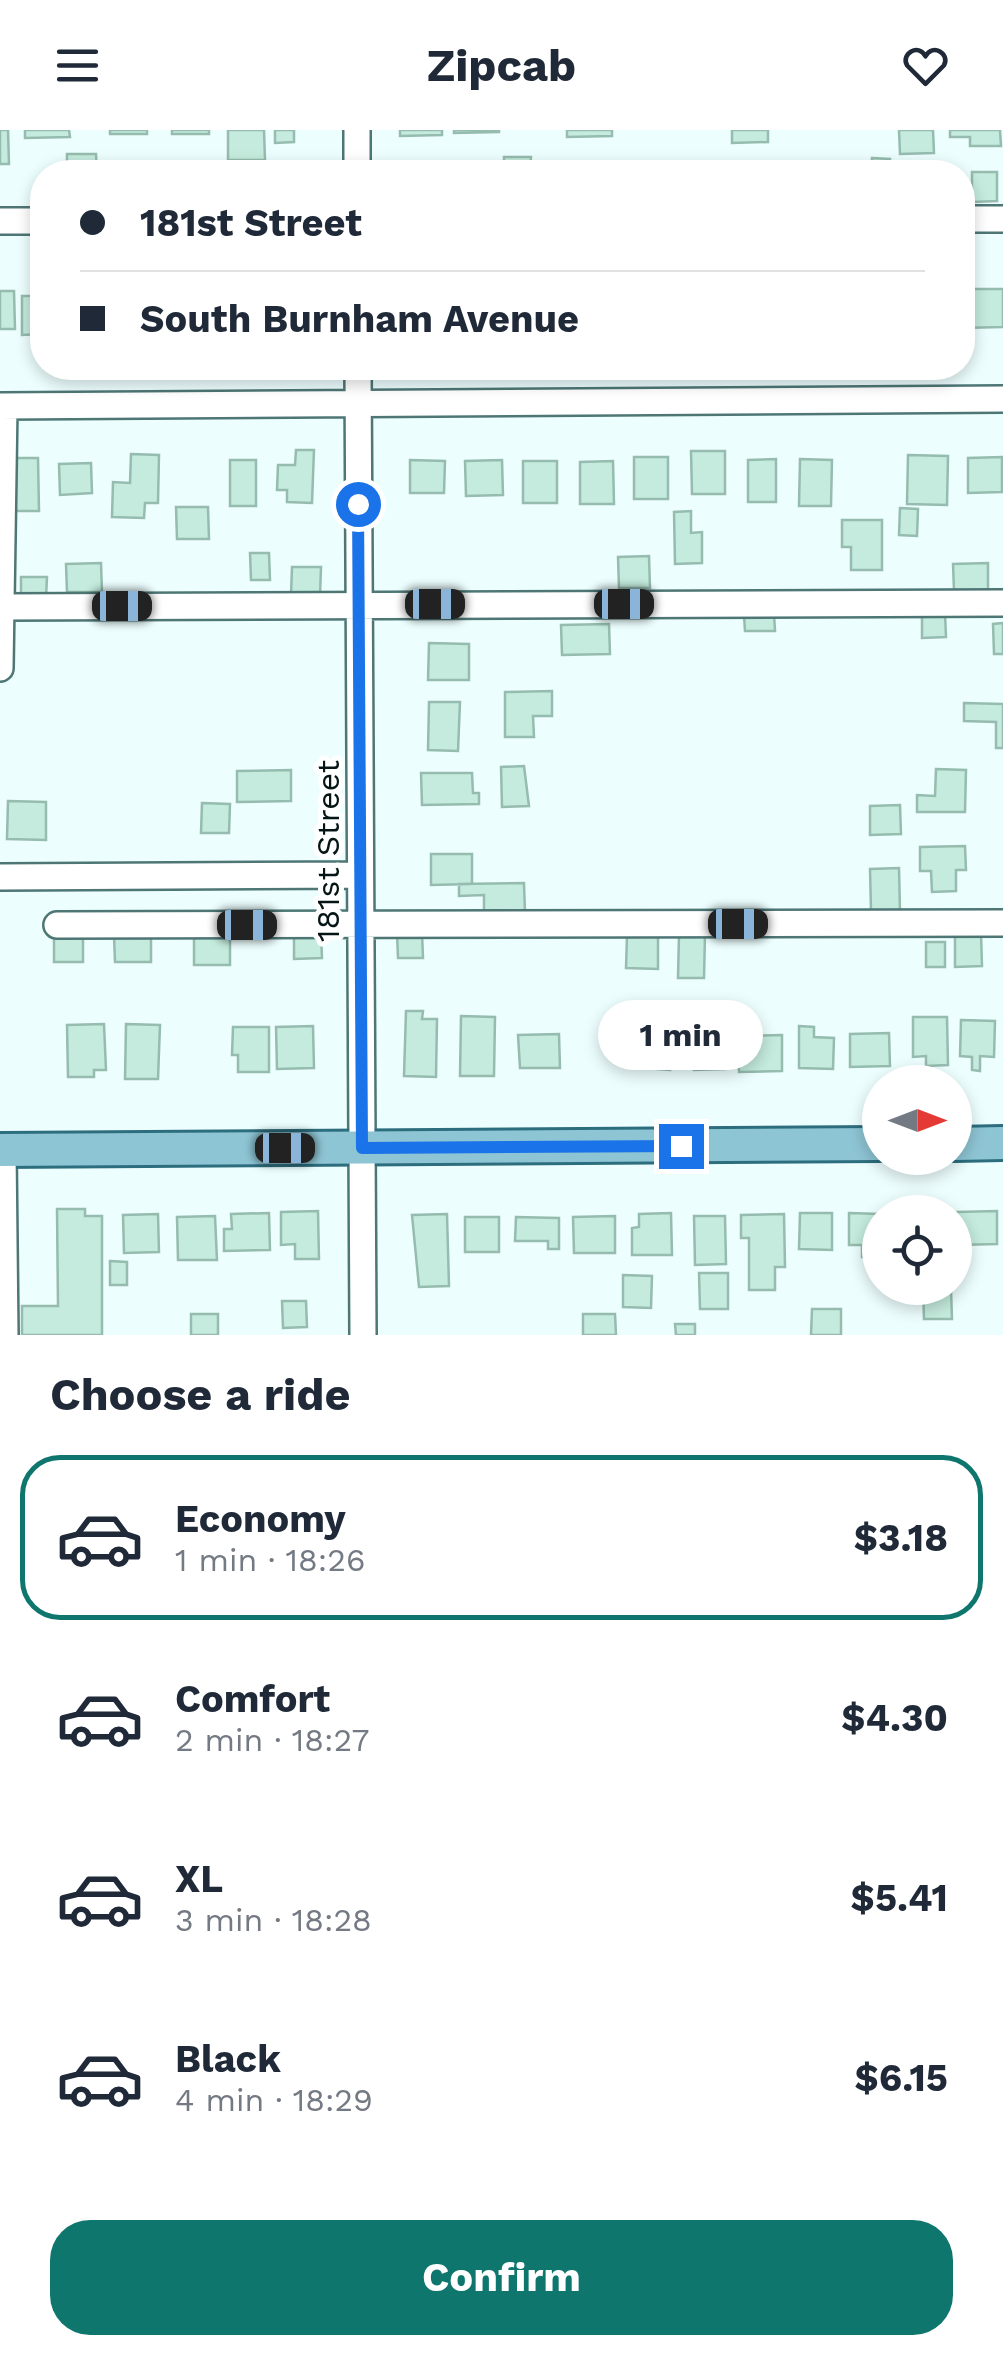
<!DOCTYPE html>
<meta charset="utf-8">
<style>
:root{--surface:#fff;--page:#f2f2f3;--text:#1f2937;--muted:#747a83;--line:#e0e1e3;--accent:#0f766e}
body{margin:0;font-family:"Work Sans",sans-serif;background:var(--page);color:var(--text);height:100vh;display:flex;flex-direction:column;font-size:38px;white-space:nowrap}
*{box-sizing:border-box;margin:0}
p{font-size:32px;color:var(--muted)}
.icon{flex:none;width:55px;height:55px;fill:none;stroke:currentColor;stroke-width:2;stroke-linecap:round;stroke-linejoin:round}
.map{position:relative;height:1205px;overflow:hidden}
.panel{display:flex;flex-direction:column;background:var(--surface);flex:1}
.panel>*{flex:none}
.guide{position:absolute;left:30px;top:30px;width:945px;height:220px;border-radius:40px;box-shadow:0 5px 15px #0003;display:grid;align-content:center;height:220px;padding:0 50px;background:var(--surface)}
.needle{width:65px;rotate:90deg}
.buttons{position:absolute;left:862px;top:935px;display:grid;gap:20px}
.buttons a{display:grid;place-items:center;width:110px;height:110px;border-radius:50%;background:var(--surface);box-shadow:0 5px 15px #0003;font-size:50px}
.end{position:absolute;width:45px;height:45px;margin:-22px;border:12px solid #1a73e8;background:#fff;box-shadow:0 0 0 5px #fff}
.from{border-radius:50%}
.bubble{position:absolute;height:70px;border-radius:35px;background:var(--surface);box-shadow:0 5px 15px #0003;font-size:32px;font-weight:700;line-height:70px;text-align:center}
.car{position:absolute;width:30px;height:60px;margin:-30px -15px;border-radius:12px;box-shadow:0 0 8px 2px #0007;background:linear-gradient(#222 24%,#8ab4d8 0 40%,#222 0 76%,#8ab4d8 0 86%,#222 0)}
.guide b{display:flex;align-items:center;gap:35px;height:95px;font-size:38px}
.guide b+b{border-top:2px solid var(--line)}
.guide i{width:25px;height:25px;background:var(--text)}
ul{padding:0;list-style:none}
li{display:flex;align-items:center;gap:30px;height:165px;margin:0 20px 15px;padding:0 30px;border:5px solid transparent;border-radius:40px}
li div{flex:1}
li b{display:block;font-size:38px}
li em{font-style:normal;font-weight:700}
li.selected{border-color:var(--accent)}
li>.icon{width:90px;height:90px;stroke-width:1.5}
h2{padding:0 50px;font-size:45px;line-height:120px}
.button{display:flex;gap:20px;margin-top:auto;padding:20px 50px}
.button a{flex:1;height:115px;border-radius:40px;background:var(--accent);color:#fff;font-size:40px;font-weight:700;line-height:115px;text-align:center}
header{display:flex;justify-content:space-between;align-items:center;height:130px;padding:0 50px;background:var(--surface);font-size:45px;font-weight:700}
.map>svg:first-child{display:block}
.building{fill:#c4ebdd;stroke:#95bcae;stroke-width:2.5}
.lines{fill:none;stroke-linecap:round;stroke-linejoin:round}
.minor-casing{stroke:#4d7675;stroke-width:30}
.major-casing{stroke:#2d6e7e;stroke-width:38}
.minor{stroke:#fff;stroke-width:25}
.major{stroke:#8ec5d4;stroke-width:32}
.route{stroke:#1a73e8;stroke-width:12}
.labels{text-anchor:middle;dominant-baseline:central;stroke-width:10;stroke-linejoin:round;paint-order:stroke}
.street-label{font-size:32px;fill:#051515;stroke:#fff}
</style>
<header><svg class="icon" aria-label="menu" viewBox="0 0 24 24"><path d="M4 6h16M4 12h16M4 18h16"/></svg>Zipcab<svg class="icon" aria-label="heart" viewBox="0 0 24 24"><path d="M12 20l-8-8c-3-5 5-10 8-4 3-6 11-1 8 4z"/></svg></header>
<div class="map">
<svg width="1003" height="1205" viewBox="0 0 1003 1205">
<rect width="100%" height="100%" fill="#edfefe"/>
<path class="building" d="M0,0H8L9,34H0Z
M25,0H69L70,7L25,8Z
M110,0H147V4H110Z
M172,0H209V4H172Z
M228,0H264L265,30H228Z
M275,0H294V12L275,13Z
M400,0H442V5L400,6Z
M454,0H499V2L454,3Z
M567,0H612V6L567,7Z
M732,0H768V12L732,13Z
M899,0H933L934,23L900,24Z
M950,0H1000L1001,16H970V7H950Z
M67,24H96L97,42H67Z
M504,27H531L530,42H504Z
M872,28L890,29L889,42H871Z
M897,38H922V42H897Z
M972,42H997V71L972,72Z
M962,159H1003V197L962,198Z
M0,161H14L15,199H0Z
M22,166H42V204L22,205Z
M296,320H314L312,373L287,372V360H277L278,335H295Z
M691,321H725V364H692Z
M131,324L159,325L158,373H145L144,388L112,387L113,352L130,353Z
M908,325L948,326L947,375L907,374Z
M634,327H668V369H634Z
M1002,327V362L968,363V328Z
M14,328H38L39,381H14Z
M776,329V372H748V330Z
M800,329L832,330L831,376H799Z
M230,330H256V376H230Z
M410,330L445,331L444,363H410Z
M502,330L503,365L466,366L465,331Z
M523,331H557V373H523Z
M613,331L614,374H580V332Z
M91,333L92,363L60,365L59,334Z
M176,377H208L209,409H177Z
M900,378L918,379L917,406L899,405Z
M691,381V403L702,402V433L675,434L674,382Z
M842,390H882V440H851V417H842Z
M250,423H269L270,450H251Z
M649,426L650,458H619L618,427Z
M101,433L102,462H67L66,434Z
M988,433V461H954L953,434Z
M292,437H321L320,466L291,465Z
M21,447H47L46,468L21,467Z
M922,483H945L946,507L922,508Z
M774,484L775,501H745L744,485Z
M1003,493V524H994L993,494Z
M609,494L610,524L562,525L561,495Z
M429,513L469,514V550H428Z
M552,561V586H533L534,607H505V562Z
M429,572H460L458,621L428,620Z
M964,573L1003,574V618H996V592L964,591Z
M524,636L529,676L502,677L501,637Z
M936,639L966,640L965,682H917V665L935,666Z
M291,640V671L237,672V641Z
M421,643H472L473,663H479V674L422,675Z
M8,671L46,672V710L7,709Z
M202,673L230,674L229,703H201Z
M900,675L901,704L870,705V676Z
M965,716L966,740H956V761L932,762L931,741H920V717Z
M431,724H472V754L431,755Z
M899,738L900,781H871L870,739Z
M524,753L525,783H484V765L459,766V754Z
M422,802L423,828H398L397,803Z
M955,803H981L982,836L955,837Z
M294,804H321L322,828L294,829Z
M679,804L705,805L704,848H678Z
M114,805H151V832H115Z
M627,805L658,806V839L626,838Z
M54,806H83V832H54Z
M230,807V835H194V808Z
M926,812H945V837H926Z
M643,877H670V940L631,937V897H644Z
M406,881H423L422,889H437L436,947L404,946Z
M461,886L495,887L494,946H460Z
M913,887H947L948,935L926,936V926L913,927Z
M961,890L995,891L994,927L980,926V941L972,940V927L960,926Z
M725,893L726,939L694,940L692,894Z
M104,894L106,940H94V947H68L67,895Z
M126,894L160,895L158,949H125Z
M313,896L314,938L277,939L276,897Z
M799,896L814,897V907L834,908L833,939L799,938Z
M233,897H269V942H238V925H232Z
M889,903L890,936L850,937V904Z
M559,904L560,938H520L518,905Z
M782,905V941L739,942V906Z
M57,1079H85V1086H102V1205H22V1176H58Z
M318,1081L319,1129H295V1114L281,1115V1082Z
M997,1081V1114L958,1115L957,1082Z
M269,1083L270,1120L224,1121V1099H232L231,1084Z
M671,1083L672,1125H632V1098L639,1097V1084Z
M800,1083H832V1120L799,1119Z
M849,1083L880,1084V1127H862V1115H849Z
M158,1084L159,1122L124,1123L123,1085Z
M447,1084L449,1156L419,1157L412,1085Z
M784,1084L785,1137H775V1160H749V1108H741V1085Z
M215,1086L217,1130H178L177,1087Z
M615,1086V1123H574L573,1087Z
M694,1086H725L726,1134L695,1135Z
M465,1087H499V1122H465Z
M516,1087L559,1088V1119H548V1111H515Z
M110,1131L127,1132V1155H110Z
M699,1143H728V1179H700Z
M623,1145L652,1146L651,1178L623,1177Z
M923,1159H951L952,1189H924Z
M282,1171H306L307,1197L283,1198Z
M812,1179H841V1205H811Z
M191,1184H218V1205H191Z
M583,1184H615L616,1205H583Z
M675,1194H695V1205H676Z"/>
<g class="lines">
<g class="minor-casing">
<path id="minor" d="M357,0V42
M962,89H1003
M0,91H42
M358,238L363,1205
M0,276L1003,269
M4,477L1003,473
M0,538L4,276
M0,747L360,745
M57,795L1003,793
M3,1020L5,1205"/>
</g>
<g class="major-casing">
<path id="major" d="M955,1014L1003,1013
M0,1020L880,1014"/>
</g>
<use href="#minor" class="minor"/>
<use href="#major" class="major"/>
</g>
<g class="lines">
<path class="route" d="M358,374L362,1018L681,1016"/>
</g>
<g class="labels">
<g class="street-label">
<text transform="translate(328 721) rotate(-90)">181st Street</text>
</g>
</g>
</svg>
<div class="buttons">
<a><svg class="needle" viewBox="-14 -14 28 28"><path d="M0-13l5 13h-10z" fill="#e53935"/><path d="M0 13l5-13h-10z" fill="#747a83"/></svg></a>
<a><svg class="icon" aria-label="locate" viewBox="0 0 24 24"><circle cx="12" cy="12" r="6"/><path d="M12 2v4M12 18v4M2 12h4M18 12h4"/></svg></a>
</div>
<i class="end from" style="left:358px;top:374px"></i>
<i class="end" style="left:681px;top:1016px"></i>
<div class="bubble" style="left:598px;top:870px;width:165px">1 min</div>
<i class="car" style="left:435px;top:474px;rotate:90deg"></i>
<i class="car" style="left:624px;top:474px;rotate:90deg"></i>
<i class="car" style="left:122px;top:476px;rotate:90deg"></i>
<i class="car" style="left:738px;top:794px;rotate:90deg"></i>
<i class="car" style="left:247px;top:795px;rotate:90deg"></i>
<i class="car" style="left:285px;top:1018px;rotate:90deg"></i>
<div class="guide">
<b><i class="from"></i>181st Street</b>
<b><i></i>South Burnham Avenue</b>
</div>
</div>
<section class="panel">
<h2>Choose a ride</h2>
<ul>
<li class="selected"><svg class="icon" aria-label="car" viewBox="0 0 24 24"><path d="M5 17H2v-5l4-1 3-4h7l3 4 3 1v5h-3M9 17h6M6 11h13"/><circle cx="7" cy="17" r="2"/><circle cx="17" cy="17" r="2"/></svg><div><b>Economy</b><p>1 min · 18:26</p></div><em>$3.18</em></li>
<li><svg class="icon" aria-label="car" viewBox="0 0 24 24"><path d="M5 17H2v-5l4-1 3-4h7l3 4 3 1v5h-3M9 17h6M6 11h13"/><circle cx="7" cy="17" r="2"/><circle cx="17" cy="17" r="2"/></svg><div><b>Comfort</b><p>2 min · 18:27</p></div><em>$4.30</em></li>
<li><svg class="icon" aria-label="car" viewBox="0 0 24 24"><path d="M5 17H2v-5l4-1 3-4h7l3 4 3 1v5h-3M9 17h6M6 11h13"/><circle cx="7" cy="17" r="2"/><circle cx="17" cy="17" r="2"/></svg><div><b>XL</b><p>3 min · 18:28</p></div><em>$5.41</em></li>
<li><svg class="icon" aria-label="car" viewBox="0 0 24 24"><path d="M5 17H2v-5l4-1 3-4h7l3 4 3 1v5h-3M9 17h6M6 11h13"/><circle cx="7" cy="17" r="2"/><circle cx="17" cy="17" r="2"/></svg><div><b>Black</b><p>4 min · 18:29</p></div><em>$6.15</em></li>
</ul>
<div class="button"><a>Confirm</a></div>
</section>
